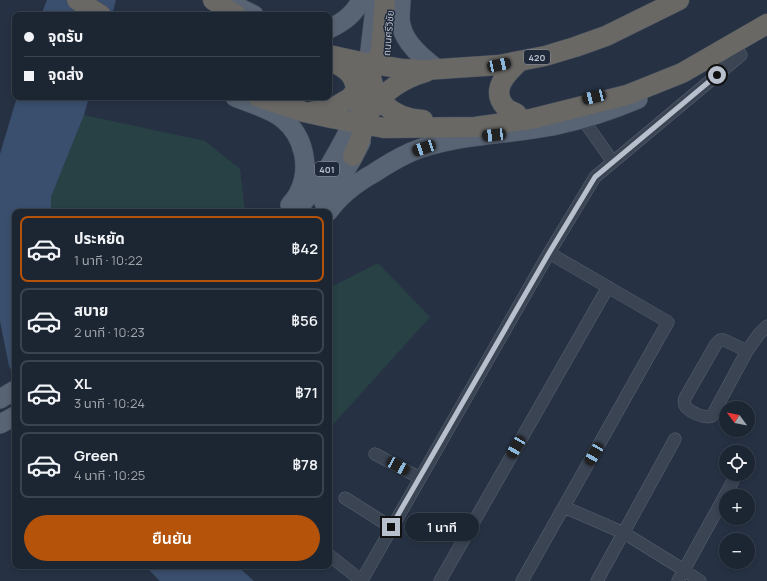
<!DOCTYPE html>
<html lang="th">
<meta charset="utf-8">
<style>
:root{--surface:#1c2633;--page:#29323f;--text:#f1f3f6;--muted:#a0a5ac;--line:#3a434e;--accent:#b45309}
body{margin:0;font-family:Manrope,"Noto Sans Thai",sans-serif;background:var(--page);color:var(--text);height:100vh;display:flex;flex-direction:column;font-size:15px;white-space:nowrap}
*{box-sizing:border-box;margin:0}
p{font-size:13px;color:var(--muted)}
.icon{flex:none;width:22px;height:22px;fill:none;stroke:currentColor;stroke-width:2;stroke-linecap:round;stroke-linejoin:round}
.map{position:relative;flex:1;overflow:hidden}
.details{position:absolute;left:12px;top:209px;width:320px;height:360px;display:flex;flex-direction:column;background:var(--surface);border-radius:8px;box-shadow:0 2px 6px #0003,0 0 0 1px var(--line)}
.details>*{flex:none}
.banner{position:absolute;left:12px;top:12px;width:320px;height:88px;border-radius:8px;box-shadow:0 2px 6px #0003,0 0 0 1px var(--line);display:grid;align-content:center;height:88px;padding:0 12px;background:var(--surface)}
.needle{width:26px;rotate:302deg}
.tools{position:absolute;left:719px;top:401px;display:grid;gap:8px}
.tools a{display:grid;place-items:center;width:36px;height:36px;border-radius:50%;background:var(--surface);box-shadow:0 2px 6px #0003,0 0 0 1px var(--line);font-size:20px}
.end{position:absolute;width:18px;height:18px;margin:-9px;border:5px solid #b8bfcd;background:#111;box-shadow:0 0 0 2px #111}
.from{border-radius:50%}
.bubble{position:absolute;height:28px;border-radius:14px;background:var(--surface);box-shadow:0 2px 6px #0003,0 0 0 1px var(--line);font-size:13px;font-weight:600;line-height:28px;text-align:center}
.car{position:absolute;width:12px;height:24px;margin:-12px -6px;border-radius:5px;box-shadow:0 0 3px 1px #0007;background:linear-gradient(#222 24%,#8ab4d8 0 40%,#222 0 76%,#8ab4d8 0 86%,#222 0)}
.banner b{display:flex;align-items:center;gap:14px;height:38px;font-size:15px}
.banner b+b{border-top:1px solid var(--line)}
.banner i{width:10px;height:10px;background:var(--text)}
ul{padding:7px 0 0;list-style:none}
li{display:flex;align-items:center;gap:12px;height:66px;margin:0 8px 6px;padding:0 4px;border:2px solid var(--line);border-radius:8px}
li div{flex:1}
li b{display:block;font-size:15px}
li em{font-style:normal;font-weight:600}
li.selected{border-color:var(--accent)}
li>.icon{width:36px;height:36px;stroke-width:1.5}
.cta{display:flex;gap:8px;margin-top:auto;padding:8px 12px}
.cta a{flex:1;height:46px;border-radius:24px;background:var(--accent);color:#fff;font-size:16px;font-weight:600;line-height:46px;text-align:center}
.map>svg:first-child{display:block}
.green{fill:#284145}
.water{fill:#3a4f6d}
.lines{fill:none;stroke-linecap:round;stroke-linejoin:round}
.minor-casing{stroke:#596271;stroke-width:13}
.primary-casing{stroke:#444d5d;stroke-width:20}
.trunk-casing{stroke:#454f5e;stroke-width:21}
.minor{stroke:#3a4453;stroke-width:12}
.primary{stroke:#586373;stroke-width:19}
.trunk{stroke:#696865;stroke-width:20}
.route{stroke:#b8bfcd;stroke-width:5}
.labels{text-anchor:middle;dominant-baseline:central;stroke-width:3;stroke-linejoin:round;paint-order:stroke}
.shield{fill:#1f2939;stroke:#8a92a1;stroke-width:1}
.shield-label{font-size:9px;font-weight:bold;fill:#b8bfcd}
.street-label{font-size:10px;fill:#b8bfcd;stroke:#1f2939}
</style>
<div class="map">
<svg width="767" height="581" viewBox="0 0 767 581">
<rect width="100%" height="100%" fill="#263244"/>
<path class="green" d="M84,115L205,141L240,169L245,212H51V197Z
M378,263L430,317L329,429V288Z"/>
<path class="water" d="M47,0H116L112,15H41Z
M17,97H89L84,115L51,197V212H15V378L9,366L0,321V154Z
M145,566H237L254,581H160Z"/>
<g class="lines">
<g class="minor-casing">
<path id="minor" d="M582,118L613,162
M747,351L712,416C705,419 692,413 687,408C684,405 684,401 685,398L716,344L720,340H724L747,351L759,334L767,326
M375,454L420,478
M345,498L391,527
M564,507L624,533L684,570L700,581
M329,555L362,581
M362,580L549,253L595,177L741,55L733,44
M440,581L608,287
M522,581L668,322L549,253
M597,581L675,439
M678,581L733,481"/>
</g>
<g class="primary-casing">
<path id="primary" d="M224,0L254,15
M401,0C401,8 399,18 401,25C405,44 423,58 437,69
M329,29C343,22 354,15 361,0
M367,75L376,0
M235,97C249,103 271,109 283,119C304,136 311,168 299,192C297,197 293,201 290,205
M324,203L351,161L361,142
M294,212C323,183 341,146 360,109
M328,212C340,195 356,183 374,173C386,165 398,158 411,152C455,134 510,135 557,125C585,119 612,110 638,99
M0,399L15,390
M0,424L15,416"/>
</g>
<g class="trunk-casing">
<path id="trunk" d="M77,0L101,15
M213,0L236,15
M329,55L361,62L403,69L425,70L499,65L545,56L575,47L606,36L679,0
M329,61C337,64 344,67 350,74C357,82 364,121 362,132C361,140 356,148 353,156
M369,63C371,97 388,118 423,120
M258,97L304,112L331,118L384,128L475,127L531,119L627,95L682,73L767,24
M372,109C385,90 405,78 426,72
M311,112L331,109L350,98L376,64L381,50L385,0
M517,114C514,112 508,110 506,108C489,90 507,73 520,61"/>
</g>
<use href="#minor" class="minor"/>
<use href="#primary" class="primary"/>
<use href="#trunk" class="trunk"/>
</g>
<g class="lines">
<path class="route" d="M391,527L549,253L595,177L717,75"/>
</g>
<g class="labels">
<g class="shield">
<rect x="524" y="50" width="26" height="14" rx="3"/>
<rect x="315" y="162" width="24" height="14" rx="3"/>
</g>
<g class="shield-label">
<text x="537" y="57">420</text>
<text x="327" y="169">401</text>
</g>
<g class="street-label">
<text transform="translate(388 33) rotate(-85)">ถนนศรีวิชัย</text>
</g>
</g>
</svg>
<div class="tools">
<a><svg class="needle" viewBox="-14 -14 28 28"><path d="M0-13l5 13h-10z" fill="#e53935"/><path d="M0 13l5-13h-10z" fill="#a0a5ac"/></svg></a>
<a><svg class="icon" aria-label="locate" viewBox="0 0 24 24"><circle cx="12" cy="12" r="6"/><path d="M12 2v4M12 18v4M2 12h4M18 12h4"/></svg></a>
<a>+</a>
<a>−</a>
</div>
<i class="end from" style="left:717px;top:75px"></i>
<i class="end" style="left:391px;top:527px"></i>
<div class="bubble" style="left:405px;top:513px;width:74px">1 นาที</div>
<i class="car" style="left:499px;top:65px;rotate:78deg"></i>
<i class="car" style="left:594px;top:97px;rotate:256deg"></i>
<i class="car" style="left:494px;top:135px;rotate:264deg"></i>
<i class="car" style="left:424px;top:148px;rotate:251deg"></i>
<i class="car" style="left:516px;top:447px;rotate:210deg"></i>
<i class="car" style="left:594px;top:454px;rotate:210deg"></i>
<i class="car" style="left:398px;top:466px;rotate:119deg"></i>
<div class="banner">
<b><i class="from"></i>จุดรับ</b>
<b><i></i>จุดส่ง</b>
</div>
<section class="details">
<ul>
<li class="selected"><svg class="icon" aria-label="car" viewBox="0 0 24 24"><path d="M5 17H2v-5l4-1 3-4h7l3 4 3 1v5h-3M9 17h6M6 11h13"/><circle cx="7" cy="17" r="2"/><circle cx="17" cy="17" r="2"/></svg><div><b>ประหยัด</b><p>1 นาที · 10:22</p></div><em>฿42</em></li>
<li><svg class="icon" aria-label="car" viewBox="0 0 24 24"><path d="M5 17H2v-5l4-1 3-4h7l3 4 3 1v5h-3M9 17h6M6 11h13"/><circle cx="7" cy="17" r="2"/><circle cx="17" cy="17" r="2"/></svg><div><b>สบาย</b><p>2 นาที · 10:23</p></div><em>฿56</em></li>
<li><svg class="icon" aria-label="car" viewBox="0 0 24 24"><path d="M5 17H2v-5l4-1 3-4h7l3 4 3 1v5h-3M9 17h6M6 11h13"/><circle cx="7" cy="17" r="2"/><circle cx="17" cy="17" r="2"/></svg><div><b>XL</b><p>3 นาที · 10:24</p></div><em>฿71</em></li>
<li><svg class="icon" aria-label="car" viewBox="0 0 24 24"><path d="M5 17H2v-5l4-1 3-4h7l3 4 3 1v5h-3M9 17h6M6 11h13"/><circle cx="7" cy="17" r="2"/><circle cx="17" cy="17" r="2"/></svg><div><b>Green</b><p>4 นาที · 10:25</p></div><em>฿78</em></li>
</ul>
<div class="cta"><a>ยืนยัน</a></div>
</section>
</div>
